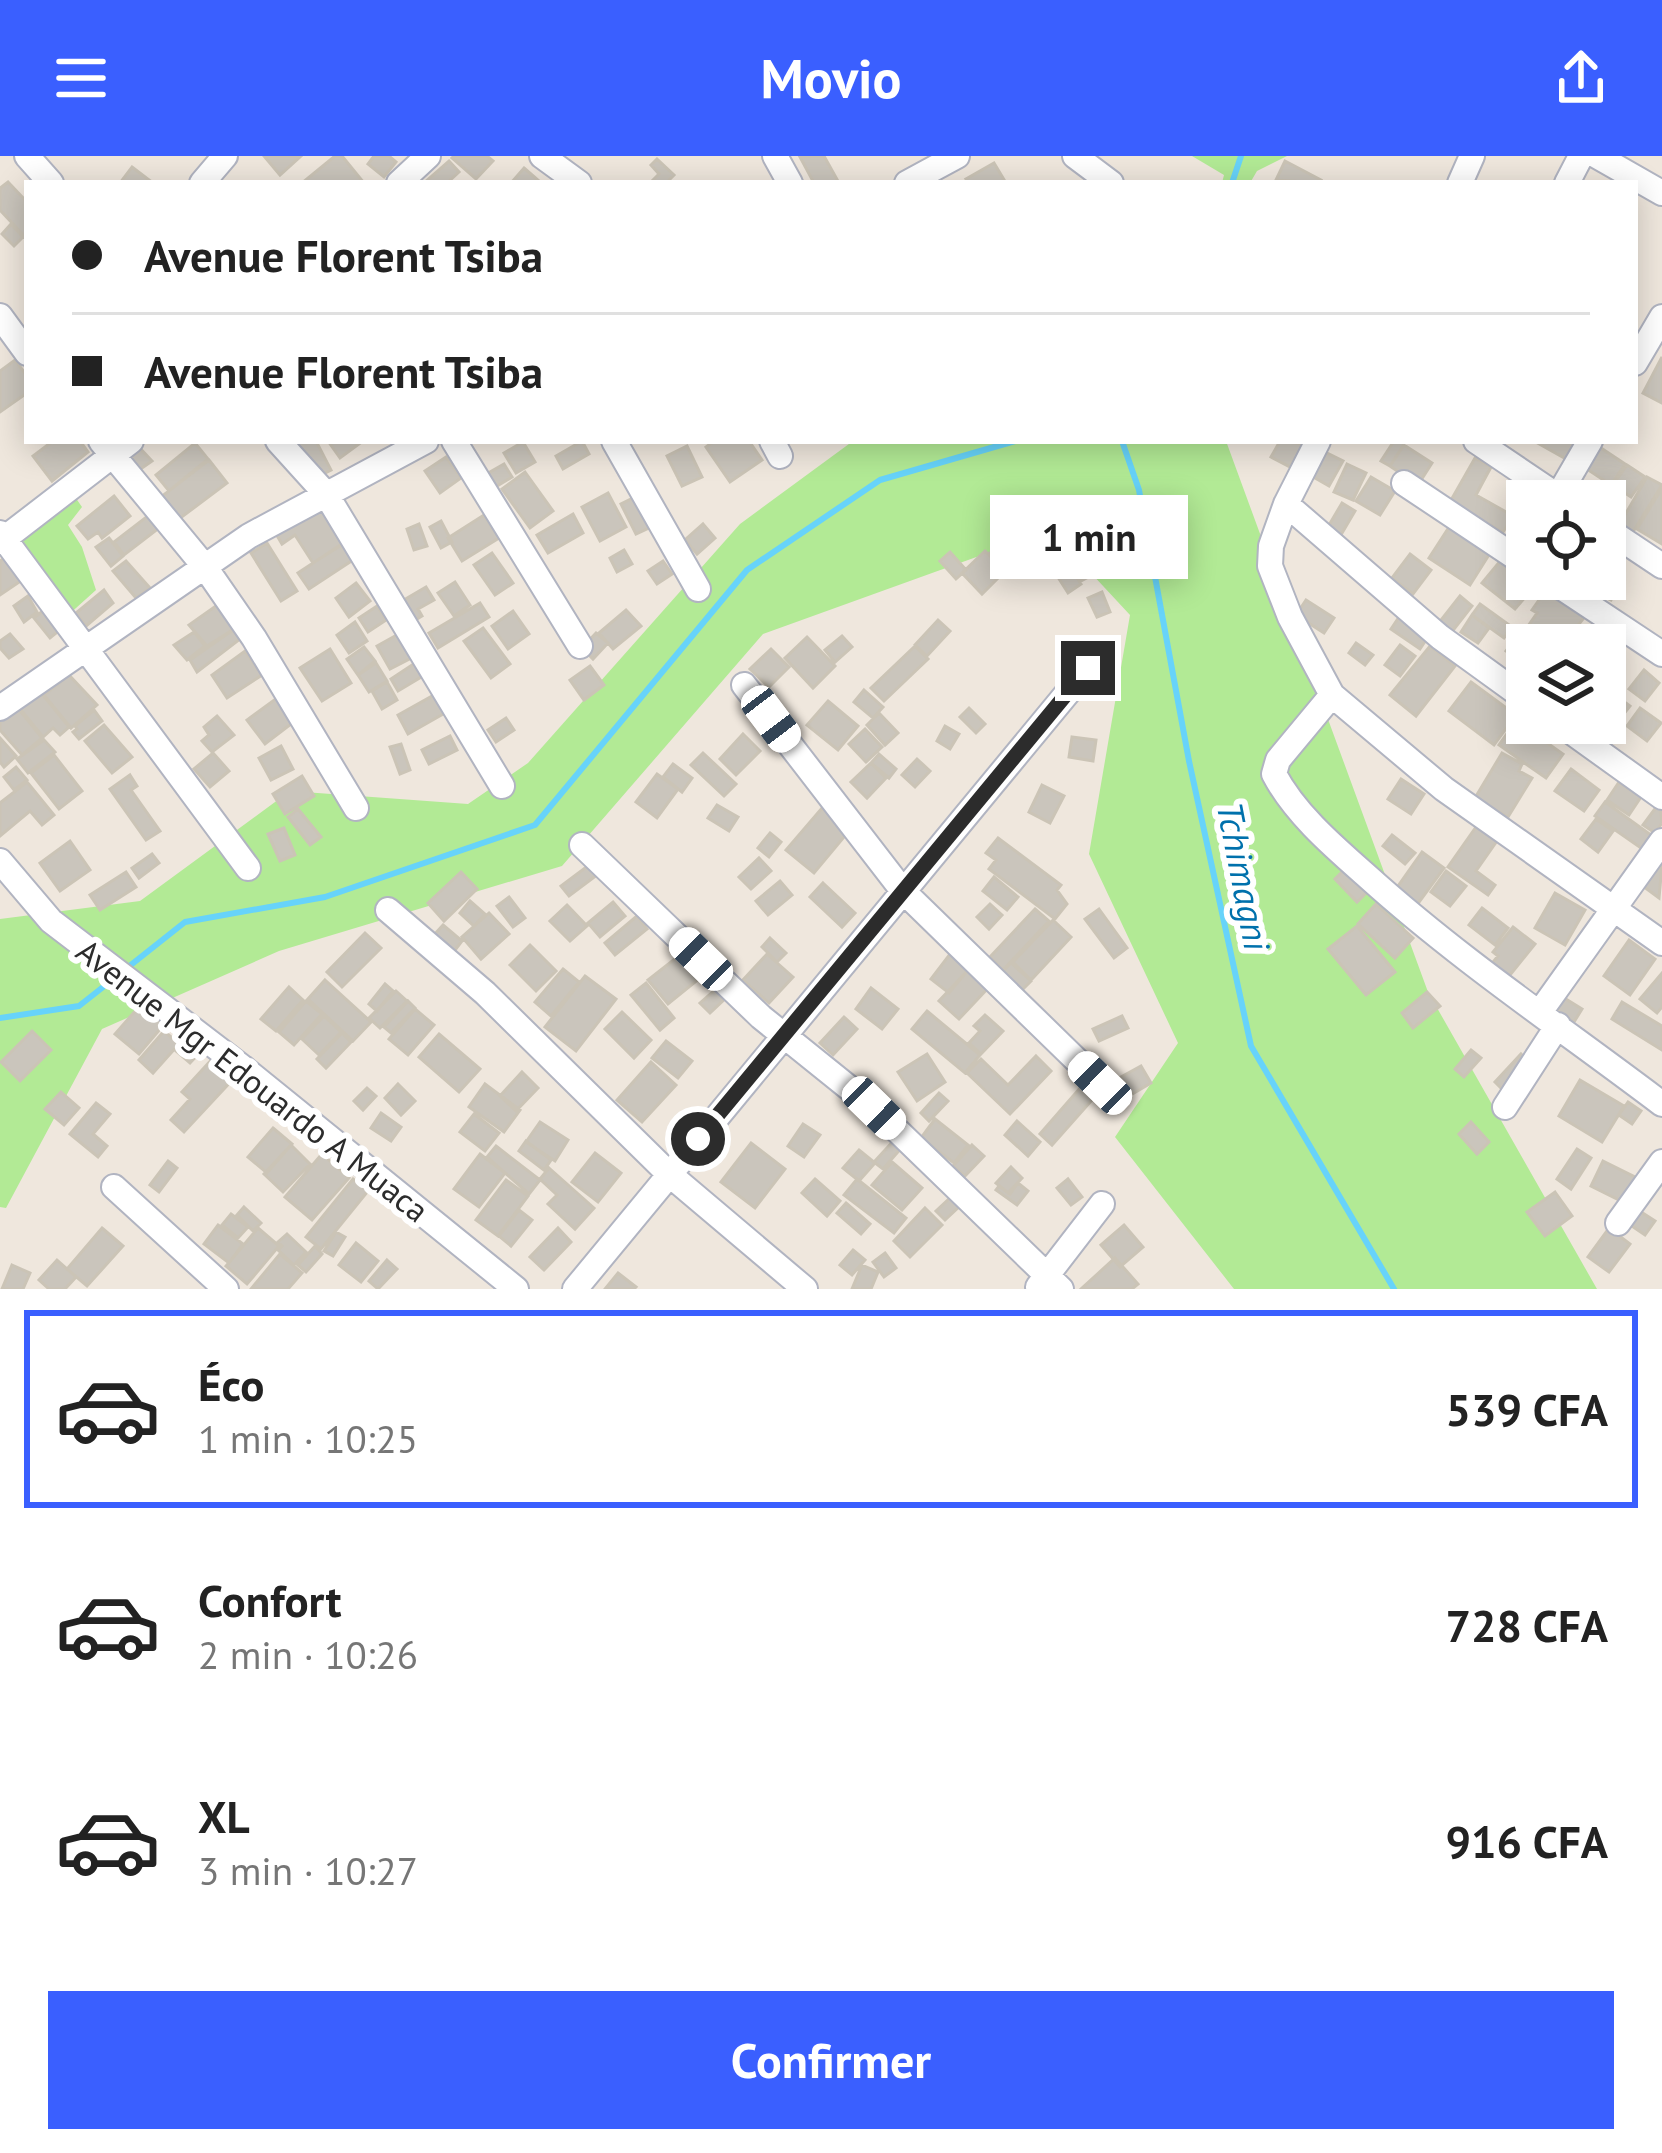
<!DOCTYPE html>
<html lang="fr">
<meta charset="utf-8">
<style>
:root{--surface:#fff;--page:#f2f2f2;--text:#222;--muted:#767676;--line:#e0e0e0;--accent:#3a5fff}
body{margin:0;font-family:"PT Sans",sans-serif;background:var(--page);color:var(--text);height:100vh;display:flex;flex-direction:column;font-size:45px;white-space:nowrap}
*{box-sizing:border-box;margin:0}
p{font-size:39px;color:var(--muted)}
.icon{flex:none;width:66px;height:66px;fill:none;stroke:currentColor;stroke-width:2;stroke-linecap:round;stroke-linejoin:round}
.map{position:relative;height:1133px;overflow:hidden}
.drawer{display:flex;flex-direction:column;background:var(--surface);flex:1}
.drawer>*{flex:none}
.top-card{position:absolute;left:24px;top:24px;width:1614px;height:264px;border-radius:0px;box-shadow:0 6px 30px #0003;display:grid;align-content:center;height:264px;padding:0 48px;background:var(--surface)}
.buttons{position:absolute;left:1506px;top:324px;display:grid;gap:24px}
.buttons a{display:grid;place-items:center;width:120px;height:120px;border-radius:0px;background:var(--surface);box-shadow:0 6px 30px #0003;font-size:60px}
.end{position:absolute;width:54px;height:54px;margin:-27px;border:15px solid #2c2c2c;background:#fff;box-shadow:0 0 0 6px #fff}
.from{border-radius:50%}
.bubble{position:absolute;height:84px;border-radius:0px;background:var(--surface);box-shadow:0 6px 30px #0003;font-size:39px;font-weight:700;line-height:84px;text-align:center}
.car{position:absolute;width:36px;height:72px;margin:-36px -18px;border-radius:15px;box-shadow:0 0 9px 3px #0007;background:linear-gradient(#fff 24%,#345 0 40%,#fff 0 76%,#345 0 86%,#fff 0)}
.top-card b{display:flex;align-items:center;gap:42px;height:114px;font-size:45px}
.top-card b+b{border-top:3px solid var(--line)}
.top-card i{width:30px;height:30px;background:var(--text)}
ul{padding:21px 0 0;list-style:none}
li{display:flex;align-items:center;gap:36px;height:198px;margin:0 24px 18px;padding:0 24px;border:6px solid transparent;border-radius:0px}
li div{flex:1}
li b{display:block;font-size:45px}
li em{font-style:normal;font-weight:700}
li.current{border-color:var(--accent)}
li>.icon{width:108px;height:108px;stroke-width:1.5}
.cta{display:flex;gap:24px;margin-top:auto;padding:24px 48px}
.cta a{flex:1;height:138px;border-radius:0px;background:var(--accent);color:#fff;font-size:48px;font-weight:700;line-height:138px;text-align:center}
header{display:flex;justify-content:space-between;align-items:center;height:156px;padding:0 48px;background:var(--accent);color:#fff;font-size:54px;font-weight:700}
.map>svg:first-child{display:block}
.green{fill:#b2ea95}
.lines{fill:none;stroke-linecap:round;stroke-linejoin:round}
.stream{stroke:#67d3fa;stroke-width:6}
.building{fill:#cac5bc;stroke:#cbc4b6;stroke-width:3}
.minor-casing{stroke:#b1b4c1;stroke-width:28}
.minor{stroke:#fff;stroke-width:24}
.route{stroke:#2c2c2c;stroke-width:15}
.labels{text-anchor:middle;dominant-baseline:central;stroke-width:12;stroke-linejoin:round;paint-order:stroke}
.street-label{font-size:33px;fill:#2c2c2c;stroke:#fff}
.water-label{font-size:36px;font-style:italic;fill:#0071ac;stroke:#fff}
</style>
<header><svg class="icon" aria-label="menu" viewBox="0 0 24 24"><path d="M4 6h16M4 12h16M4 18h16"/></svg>Movio<svg class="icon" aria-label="share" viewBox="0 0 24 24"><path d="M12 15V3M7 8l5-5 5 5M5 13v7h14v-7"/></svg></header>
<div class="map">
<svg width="1662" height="1133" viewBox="0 0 1662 1133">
<rect width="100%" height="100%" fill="#efe7dd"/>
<path class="green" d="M1192,0H1287L1257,15L1250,27H1222L1224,19Z
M853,285H1226L1428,836L1597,1133H1234L1115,981L1178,887L1089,698L1130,459L1051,374L763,478L562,710L279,795L102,873L6,1052L0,1051V763L140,745L290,635L468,648L528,607L740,368Z
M73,338L82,351L68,369L82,391L96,434L66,461L11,387Z"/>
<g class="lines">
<path class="stream" d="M1232,27L1241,0
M1122,285L1139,334L1189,605L1251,890L1394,1133
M127,812L185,766L325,741L535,669L747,414L880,324L1015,285
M0,862L79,850L112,824"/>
</g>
<path class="building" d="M264,0H301L280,19Z
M335,0H342L364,27H302Z
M374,0H389L396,6L384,21L368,8Z
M454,0H487L493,5L476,23L452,2Z
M824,0L839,27H814L800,1Z
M657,3L674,19L666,27H650L659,18L651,9Z
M449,5L459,16L447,27H424Z
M1285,5L1321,24L1319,27L1276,24Z
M994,7L1006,27H969L966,23Z
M132,11L153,27H120Z
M524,12L539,25L511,27Z
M8,26L27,46V83L0,54V32Z
M11,68L23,81L14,90L2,78Z
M1662,201V247L1643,237Z
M15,204L27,220V237L0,256V215Z
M53,285H80L88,296L52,325L33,300Z
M302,285H316L331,314L309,325L291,291Z
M328,285H363L340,302Z
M582,285L589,298L563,313L556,300Z
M714,285H749L762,304L730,326L706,291Z
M1280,285L1303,288L1290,311L1271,301Z
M1394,285H1406L1390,310L1381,305Z
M1534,285H1576L1566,303Z
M523,286L535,306L516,317L504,297Z
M195,287L208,303L169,335L156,319Z
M137,289L152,305L139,314L124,299Z
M1404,289L1432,307L1418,329L1390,310Z
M687,290L702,321L682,330L667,300Z
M1598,290L1625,308L1611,329L1584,311Z
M1321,294L1343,305L1329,330L1308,318Z
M446,301L461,322L440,337L425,315Z
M1475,302L1491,311L1476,339L1515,361L1530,336L1542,343L1527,345L1525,373L1510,365L1503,376L1450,346Z
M209,304L227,327L179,363L161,341Z
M504,308L512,321L492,333L483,320Z
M1347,308L1366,317L1353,344L1334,336Z
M1627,309L1645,321L1631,341L1613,329Z
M525,316L553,355L530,372L502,333Z
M1371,321L1395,335L1380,359L1356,345Z
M1647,321L1662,329L1631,379L1618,371Z
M1662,332V388L1637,373Z
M608,337L626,371L600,385L582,351Z
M114,340L130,360L102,382L98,376L88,383L77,370Z
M637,340L651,371L636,378L621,348Z
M320,341L348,385L313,407L295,379L282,388L272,371Z
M1342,347L1355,355L1335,389L1322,381Z
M573,358L583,377L548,397L537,379Z
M149,359L159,372L124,399L114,386Z
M484,359L499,382L462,405L448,382Z
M441,365L452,386L441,392L430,371Z
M419,368L427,390L414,394L407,373Z
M703,368L715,382L697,398L685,384Z
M1451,368L1492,394L1470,429L1429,402Z
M109,382L123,400L111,410L96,391Z
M351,382L362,398L309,433L298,417Z
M1002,385L1019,403L1007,415L990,397Z
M267,387L297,435L281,445L251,397Z
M1081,391L1096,417L1081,425L1067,400Z
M624,394L632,408L617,416L610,402Z
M985,395L1005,415L982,438L962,417Z
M950,396L966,414L956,423L940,405Z
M492,397L513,427L495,439L474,409Z
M1410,398L1431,414L1413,438L1392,422Z
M1506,398L1527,415V423L1539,425L1515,453L1482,427Z
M5,402L25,422L0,439V405Z
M126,405L150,432L136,442L113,415Z
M663,405L672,418L657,428L648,415Z
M1067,406L1081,428L1068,437L1054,415Z
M1605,413L1623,422L1611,444L1570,423H1605Z
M455,426L470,449L454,460L438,437Z
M356,427L370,445L349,461L336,442Z
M426,431L434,444L418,453L422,460L409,468L397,448Z
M1548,431L1586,459L1569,481L1565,478L1557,489H1543L1524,476L1537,457L1532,454Z
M104,434L113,447L86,470L76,457Z
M1102,436L1110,456L1097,461L1088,442Z
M28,440L37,456L24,466L14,450Z
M1460,440L1472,450L1451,477L1438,468Z
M1306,444L1334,462L1324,477L1296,459Z
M223,445L242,468L207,490L189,469Z
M480,447L489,461L438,492L429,477Z
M1480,448L1512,471L1504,482L1472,459Z
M377,450L386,464L368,476L359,462Z
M45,453L61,473L50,482L34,462Z
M626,454L641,470L613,493L599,477Z
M513,455L529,478L508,493L492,470Z
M1472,459L1489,472L1478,487L1461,476Z
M1399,461L1428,481L1420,493L1391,473Z
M938,464L950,475L927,500L915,489Z
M355,466L367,485L349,497L337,479Z
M483,472L510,508L491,522L464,485Z
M233,474L240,483L197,516L190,504Z
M404,475L417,499L390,513L377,490Z
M194,476L205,490L187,504L174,489Z
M1521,476L1538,489H1527V511L1506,495Z
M596,477L608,487L593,503L582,492Z
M10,478L23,493L9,502L0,492V485Z
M842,480L852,491L835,506L825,494Z
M807,481L835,510L813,532L785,502Z
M1356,487L1373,499L1365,509L1349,497Z
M1400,489L1415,500L1400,520L1385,509Z
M915,490L928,503L884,545L871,532Z
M1430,490L1455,510L1416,560L1390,539Z
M364,491L375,505L358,519L347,503Z
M330,493L351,527L322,545L300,512Z
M771,493L789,511L769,531L750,513Z
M245,495L262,519L227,542L212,519Z
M376,507L387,525L369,536L358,519Z
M415,507L423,520L398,535L391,523Z
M590,510L604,529L584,544L570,524Z
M1644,514L1659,527L1645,545L1629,533Z
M69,519L97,549L71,572L44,539Z
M387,526L397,544L382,553L372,535Z
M1471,526L1516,559L1494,589L1449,555Z
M38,533L69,571L60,579L53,572L43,581L17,549Z
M864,534L883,551L873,562L854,546Z
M441,535L452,553L408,578L398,559Z
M1611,536L1630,550L1611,574L1602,567H1605V543Z
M277,542L295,565L265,588L247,564Z
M828,545L858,570L838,594L807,569Z
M17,551L42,582L22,599L0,574V563Z
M969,552L985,568L976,577L960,561Z
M1640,552L1661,567L1647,585L1627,570Z
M94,554L102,565L79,583L73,576L77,573L75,570Z
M879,557L898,577L885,589L867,569Z
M217,560L234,579L212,596L202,585L209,579L204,571Z
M506,562L514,574L496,586L488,574Z
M1516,565L1563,598L1546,622L1499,589Z
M104,569L132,601L112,617L85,585Z
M945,570L959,578L950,593L937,585Z
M865,573L882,591L866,606L849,588Z
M743,578L760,595L736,619L720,603Z
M450,580L457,594L429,608L422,594Z
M1072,581L1096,584L1093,605L1069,601Z
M0,582L16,600L4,611L0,606Z
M44,584L55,596L28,617L17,603Z
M401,588L410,614L400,618L390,591Z
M281,590L293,613L271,624L259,602Z
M213,597L229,615L210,631L194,613Z
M703,597L736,628L724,640L691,609Z
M1502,597L1522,608L1519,615L1532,622L1508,661L1475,642Z
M879,598L896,613L889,622L871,607Z
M54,599L82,635L59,653L31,617Z
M917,603L930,615L915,631L902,619Z
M871,607L886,622L867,642L851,626Z
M673,608L692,622L682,636L663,621Z
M16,611L27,624L14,634L4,621Z
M1571,613L1599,634L1584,655L1555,635Z
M657,618L678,633L657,662L636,646Z
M130,619L137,630L131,634L160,675L146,684L110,633Z
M302,620L314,640L285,658L273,638Z
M1401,623L1424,638L1411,658L1388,643Z
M27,626L54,659L42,669L30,655L0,680V647Z
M1619,626L1641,641L1629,659L1607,644Z
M1042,629L1064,640L1050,667L1029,656Z
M1605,646L1651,679L1641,692L1595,660Z
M1660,646L1662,667L1655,677L1643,669Z
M717,649L738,661L729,675L708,662Z
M822,652L849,675L814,717L786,694Z
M298,653L321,681L310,689L288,661Z
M1596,663L1613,675L1598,696L1581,683Z
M1476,671L1497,685L1476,715L1495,729L1488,739L1448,711Z
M284,672L295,699L280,705L268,678Z
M770,677L781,686L769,701L758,692Z
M1392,679L1415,697L1405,708L1383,690Z
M998,682L1061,729L1057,734L1067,748L1055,763L989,713L996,704L986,697Z
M70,685L90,714L60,735L40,707Z
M1422,696L1444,712L1417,749L1396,733Z
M152,698L159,707L139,722L132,712Z
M759,702L771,715L751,733L739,721Z
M593,706L601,716L569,740L561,730Z
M1658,706L1662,709L1659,742L1640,728Z
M1345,713L1367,736L1357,746L1335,723Z
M1446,715L1466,730L1450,750L1431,736Z
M126,716L136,731L100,754L90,739Z
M461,716L477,733L444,765L428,747Z
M994,721L1018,741L1007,754L983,735Z
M780,725L792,739L768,759L756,745Z
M823,727L855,757L842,771L810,741Z
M1555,737L1585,754L1565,789L1535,772Z
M509,741L525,762L513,771L497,750Z
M470,745L485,758L474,770L460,757Z
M613,746L625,760L600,781L588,767Z
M990,748L1002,759L989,773L977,761Z
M1376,748L1413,782L1395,802L1358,768Z
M567,749L587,770L570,785L550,765Z
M1482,752L1508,772L1495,789L1469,769Z
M1035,753L1049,765L1003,814L990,801Z
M1099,753L1127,792L1114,802L1085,763Z
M489,757L509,778L481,803L462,781Z
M637,760L647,773L615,799L605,787Z
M1053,764L1071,781L1031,824L1013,806Z
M443,769L462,785L452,798L432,781Z
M1357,770L1395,816L1366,839L1328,793Z
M1513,771L1535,788L1506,824L1489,811L1498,800L1493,796Z
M365,777L381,792L342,831L327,816Z
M770,782L786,797L777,806L762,791Z
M1629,784L1655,803L1630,839L1604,820Z
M530,789L556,815L536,835L510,809Z
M681,798L700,822L668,848L648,824Z
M767,798L793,821L769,847L743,824Z
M950,798L969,813L949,837L931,823Z
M1011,807L1031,825L1022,834L1002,816Z
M563,813L579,826L551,860L535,846Z
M969,813L989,831L959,863L939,845Z
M1662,817V851L1657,857L1640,843Z
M585,820L616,843L576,895L545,871Z
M325,824L371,866L353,885L308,843Z
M646,827L674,862L660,874L631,839Z
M385,828L393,835L377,855L369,848Z
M289,831L303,844L276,875L261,863Z
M717,832L726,842L710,857L700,847Z
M871,832L898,853L882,873L856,853Z
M396,835L407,845L380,872L369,862Z
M1427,836L1440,850L1413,872L1402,857Z
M1561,840L1582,853L1574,866L1553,853Z
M144,845L167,865L139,898L115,878Z
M306,845L322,858L294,889L279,876Z
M408,845L415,852L391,877L384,871Z
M1622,846L1662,870V894L1612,863Z
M415,853L434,869L408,899L389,883Z
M927,855L980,899L965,917L912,873Z
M622,856L651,884L634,902L605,873Z
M985,859L1003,875L981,898L969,887L980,875L974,870Z
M324,860L341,876L319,899L302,883Z
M1122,860L1128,872L1099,885L1093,873Z
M844,861L857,873L833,899L820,887Z
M32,875L51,894L20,925L1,906Z
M164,875L179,888L153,917L139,904Z
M342,877L351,886L326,912L317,903Z
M439,878L480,913L459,936L419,901Z
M190,881L203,893L190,907L176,895Z
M666,885L692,905L678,922L652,902Z
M1471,894L1481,902L1464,921L1455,913Z
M927,898L945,926L917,945L898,916Z
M1521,898L1531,908L1505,936L1495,926Z
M1036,900L1051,915L1010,958L967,917L981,903L1008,929Z
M213,902L235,921L184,976L171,964L190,943L182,936Z
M651,906L676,929L642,966L617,944Z
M1141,910L1151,927L1129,940L1119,922Z
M522,916L538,932L516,955L500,940Z
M1087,924L1100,935L1052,989L1040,978Z
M1580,924L1624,950L1602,986L1559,960Z
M398,928L415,945L401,959L385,942Z
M485,928L520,954L504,976L469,951Z
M367,932L376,940L363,954L354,945Z
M61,936L79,952L64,969L45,953Z
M939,937L948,945L929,965L921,957Z
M1628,946L1641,955L1632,968L1619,959Z
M96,947L110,958L93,978L107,990L98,1001L70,978Z
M381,957L401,971L391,985L371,972Z
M474,958L499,977L485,995L460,976Z
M935,963L968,989L954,1007L921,982Z
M1017,965L1040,986L1028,1000L1005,979Z
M540,966L568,984L555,1005L526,986Z
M1471,966L1489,986L1477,998L1459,978Z
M803,968L820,979L804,1001L788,990Z
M273,972L292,988L267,1017L248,1001Z
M896,982L904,989L883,1013L874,1006Z
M526,985L551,1004L544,1014L519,995Z
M751,987L785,1013L755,1052L721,1026Z
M291,989L310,1008L283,1036L264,1018Z
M972,989L984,1000L965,1020L953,1010Z
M496,990L540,1024L529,1038L487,1001Z
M1577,993L1591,1002L1571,1033L1557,1023Z
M859,994L875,1007L859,1025L843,1012Z
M595,997L621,1017L598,1046L572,1026Z
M322,998L349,1022L312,1064L285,1041Z
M480,998L505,1017L479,1051L454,1033Z
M168,1005L177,1012L159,1036L150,1029Z
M1603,1005L1637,1022L1625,1047L1591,1030Z
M892,1006L922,1032L902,1054L872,1029Z
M1011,1011L1022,1022L1008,1037L996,1027Z
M549,1012L594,1052L575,1073L548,1048L557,1039L540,1023Z
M353,1023L368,1035L321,1093L306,1081Z
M815,1023L840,1045L827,1060L802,1037Z
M857,1023L906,1062L894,1077L844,1039Z
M1068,1023L1082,1041L1071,1049L1057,1032Z
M506,1024L528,1040L498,1080L476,1064Z
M1018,1027L1028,1035L1017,1049L996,1034L999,1030L1010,1038Z
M1555,1036L1572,1060L1545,1080L1527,1056Z
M952,1040L961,1049L945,1064L936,1055Z
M846,1047L870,1068L861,1078L837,1057Z
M244,1051L261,1067L253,1075L237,1059Z
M925,1052L942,1069L910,1101L894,1085Z
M519,1054L532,1064L511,1090L499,1080Z
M1638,1054L1655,1065L1645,1079L1629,1068Z
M231,1058L248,1071L238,1082L222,1069Z
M218,1069L243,1088L229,1107L204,1088Z
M1124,1069L1143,1091L1120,1111L1101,1089Z
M102,1072L123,1090L87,1130L67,1113Z
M258,1072L279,1090L247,1128L226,1110Z
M558,1072L571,1086L544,1114L530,1101Z
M1609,1072L1630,1088L1609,1116L1588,1101Z
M336,1076L345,1081L333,1100L324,1095Z
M287,1078L306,1096L294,1109L278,1094L282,1090L278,1086Z
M356,1087L378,1105L361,1126L339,1109Z
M315,1090L322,1098L306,1116L298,1109Z
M853,1094L865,1104L852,1119L840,1109Z
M885,1097L896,1112L884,1121L873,1106Z
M280,1098L302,1117L288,1133H251Z
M1115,1102L1138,1128L1132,1133H1081Z
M57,1104L76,1121L65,1133H49L39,1124Z
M387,1104L397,1113L378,1133L369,1125Z
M12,1109L30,1117L23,1133H2Z
M862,1109L878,1116L871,1133H852Z
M618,1117L636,1131L634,1133H605Z"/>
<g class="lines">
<g class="minor-casing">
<path id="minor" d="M27,0L51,27
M542,0L579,27
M775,0L790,27
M1075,0L1111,27
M1597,0L1662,37
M202,27L225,0
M399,27L428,0
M907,27L957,0
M1460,27L1472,0
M1567,27L1581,0
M0,160L27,197
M1635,207L1662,161
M101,285L205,411L254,482L356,652
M278,285L326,338L502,630
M454,285L580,490
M614,285L698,433
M772,285L780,300
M1318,285L1286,348L1271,390L1270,410L1290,461L1332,539L1444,633L1662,787
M1476,285L1565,345
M1404,327L1527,409
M1558,340L1590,285
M1286,348L1440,481L1527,544
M1605,372L1662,410
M0,377L248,712
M0,386L131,285
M1549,423L1662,498
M744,529L903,735L1100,927
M1332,539L1278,604L1274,618C1295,658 1334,691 1368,721C1460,804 1563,873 1662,948
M0,552L249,380L426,285
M1559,567L1662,641
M582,689L761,861L874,952L1061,1133
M0,705L51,765L242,911L516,1133
M388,754L485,837L669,1018L805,1133
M1540,856L1662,685
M1505,951L1558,869
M114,1031L226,1133
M1618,1067L1662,1006
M1038,1131L1102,1048
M575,1133L1088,512"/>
</g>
<use href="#minor" class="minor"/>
</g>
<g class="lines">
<path class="route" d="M698,983L1088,512"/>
</g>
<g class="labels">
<g class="street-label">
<text transform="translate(253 924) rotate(38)">Avenue Mgr Edouardo A Muaca</text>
</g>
<g class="water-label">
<text transform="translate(1244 720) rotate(79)">Tchimagni</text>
</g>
</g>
</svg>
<div class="buttons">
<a><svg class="icon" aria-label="locate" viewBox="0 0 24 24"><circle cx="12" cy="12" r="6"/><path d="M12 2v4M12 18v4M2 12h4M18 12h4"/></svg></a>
<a><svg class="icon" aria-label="layers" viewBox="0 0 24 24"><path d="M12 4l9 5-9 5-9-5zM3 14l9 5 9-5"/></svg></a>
</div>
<i class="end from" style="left:698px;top:983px"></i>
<i class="end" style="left:1088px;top:512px"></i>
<div class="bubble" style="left:990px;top:339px;width:198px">1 min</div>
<i class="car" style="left:771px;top:563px;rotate:143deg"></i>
<i class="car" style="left:701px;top:803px;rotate:314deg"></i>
<i class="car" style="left:1100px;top:927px;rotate:314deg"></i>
<i class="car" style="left:874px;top:952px;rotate:134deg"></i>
<div class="top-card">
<b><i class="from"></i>Avenue Florent Tsiba</b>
<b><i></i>Avenue Florent Tsiba</b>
</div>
</div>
<section class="drawer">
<ul>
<li class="current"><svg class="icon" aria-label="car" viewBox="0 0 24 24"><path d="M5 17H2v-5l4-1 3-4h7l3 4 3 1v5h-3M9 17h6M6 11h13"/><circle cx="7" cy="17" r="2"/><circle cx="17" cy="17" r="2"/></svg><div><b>Éco</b><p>1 min · 10:25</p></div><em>539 CFA</em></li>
<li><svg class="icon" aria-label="car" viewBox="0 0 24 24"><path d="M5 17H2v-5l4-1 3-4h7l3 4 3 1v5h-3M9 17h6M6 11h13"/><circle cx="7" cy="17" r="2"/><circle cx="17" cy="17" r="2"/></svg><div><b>Confort</b><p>2 min · 10:26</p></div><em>728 CFA</em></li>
<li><svg class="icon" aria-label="car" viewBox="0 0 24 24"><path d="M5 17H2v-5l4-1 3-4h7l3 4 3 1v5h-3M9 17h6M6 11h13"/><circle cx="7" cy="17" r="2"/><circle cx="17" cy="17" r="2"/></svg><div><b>XL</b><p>3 min · 10:27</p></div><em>916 CFA</em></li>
</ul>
<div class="cta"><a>Confirmer</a></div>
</section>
